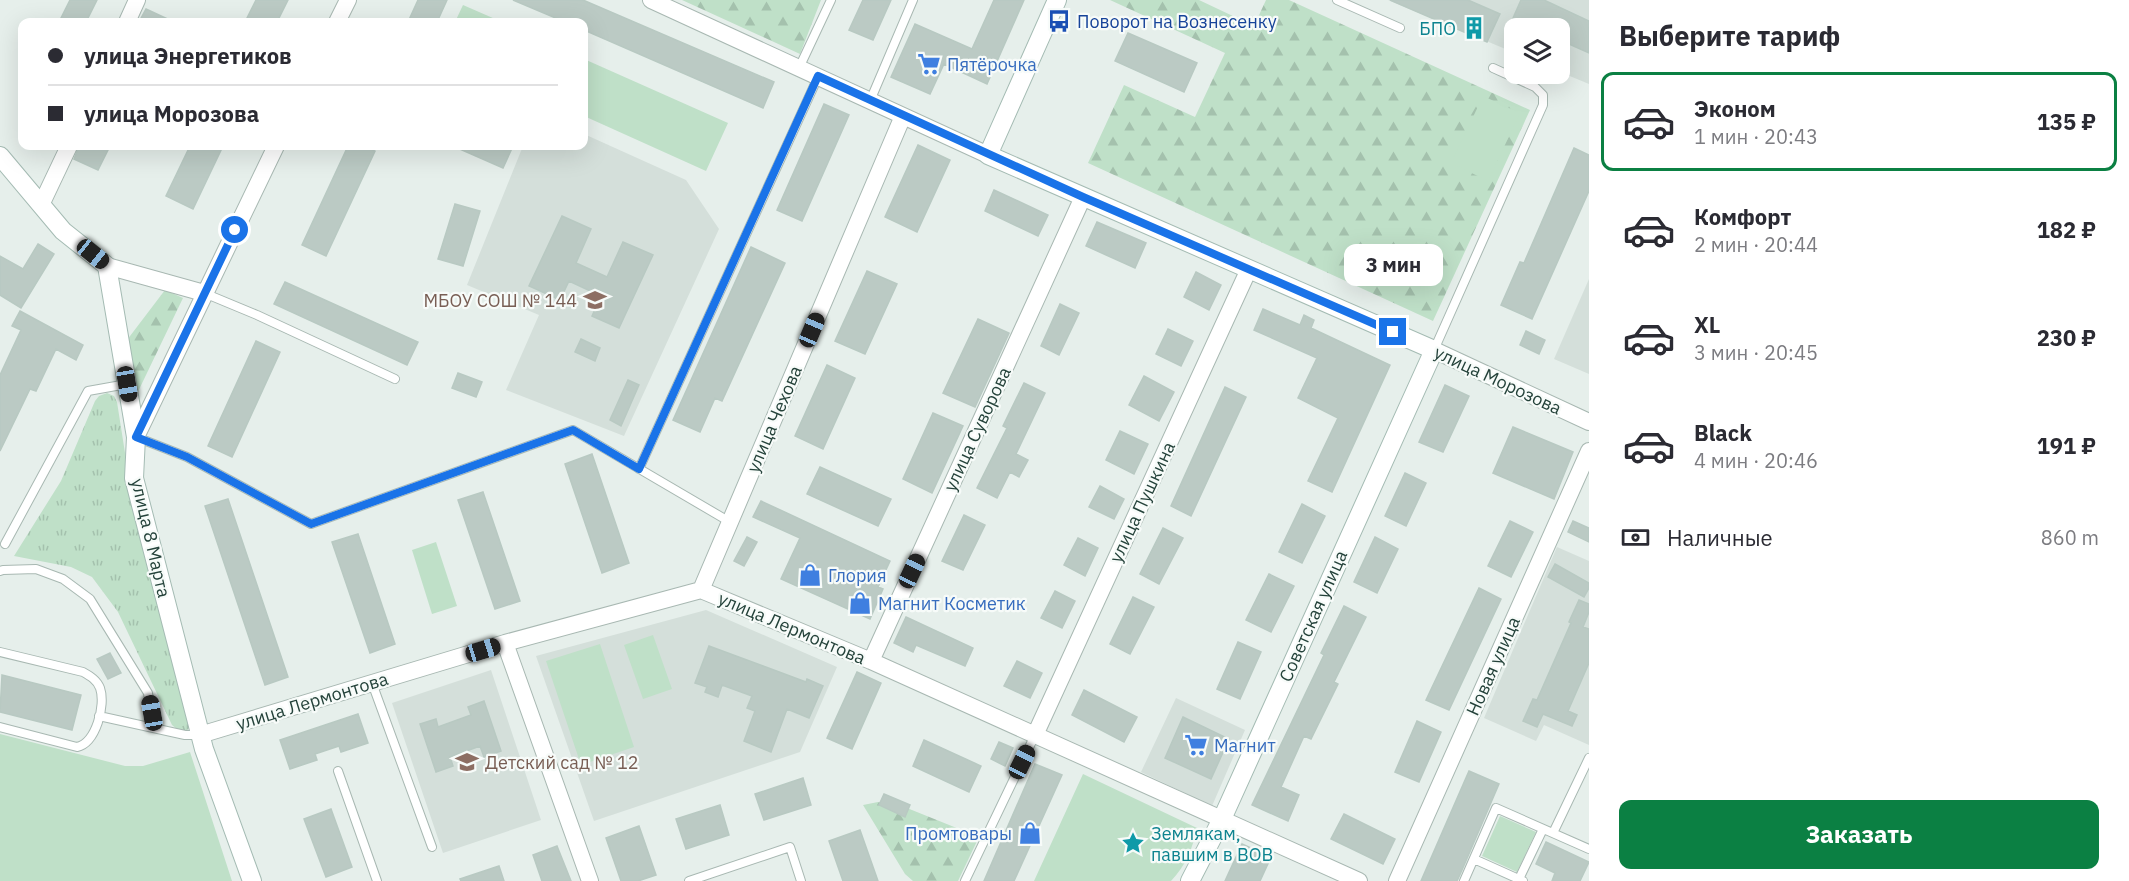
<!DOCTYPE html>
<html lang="ru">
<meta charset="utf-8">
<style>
:root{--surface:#fff;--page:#f7f7f7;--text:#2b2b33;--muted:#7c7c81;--line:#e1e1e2;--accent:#0b8043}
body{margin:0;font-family:"IBM Plex Sans",sans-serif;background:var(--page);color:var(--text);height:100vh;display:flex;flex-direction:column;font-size:22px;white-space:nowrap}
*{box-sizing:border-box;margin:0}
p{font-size:20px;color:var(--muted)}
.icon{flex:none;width:33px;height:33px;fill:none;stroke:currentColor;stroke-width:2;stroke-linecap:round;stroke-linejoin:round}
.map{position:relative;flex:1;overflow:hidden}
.details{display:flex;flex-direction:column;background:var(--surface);width:540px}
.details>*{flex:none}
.guide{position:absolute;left:18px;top:18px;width:570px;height:132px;border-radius:12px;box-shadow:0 6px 24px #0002;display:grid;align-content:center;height:132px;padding:0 30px;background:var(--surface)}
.tools{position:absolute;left:1504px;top:18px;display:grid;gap:12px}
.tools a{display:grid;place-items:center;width:66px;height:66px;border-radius:12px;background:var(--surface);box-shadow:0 6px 24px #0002;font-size:30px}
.end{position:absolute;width:27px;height:27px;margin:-14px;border:8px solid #1a73e8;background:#fff;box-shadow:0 0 0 3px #fff}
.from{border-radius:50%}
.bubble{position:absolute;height:42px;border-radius:12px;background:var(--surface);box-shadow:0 6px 24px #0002;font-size:20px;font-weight:700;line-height:42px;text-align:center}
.car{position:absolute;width:18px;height:36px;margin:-18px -9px;border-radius:8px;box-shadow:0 0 4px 2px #0007;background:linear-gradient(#222 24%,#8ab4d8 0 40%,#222 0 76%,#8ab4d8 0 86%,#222 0)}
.guide b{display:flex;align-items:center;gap:21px;height:57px;font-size:22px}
.guide b+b{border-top:2px solid var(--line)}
.guide i{width:15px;height:15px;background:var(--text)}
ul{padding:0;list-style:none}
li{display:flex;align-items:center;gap:18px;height:99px;margin:0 12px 9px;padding:0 18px;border:3px solid transparent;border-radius:12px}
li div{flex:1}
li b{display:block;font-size:22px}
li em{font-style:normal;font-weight:700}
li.current{border-color:var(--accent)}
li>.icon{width:54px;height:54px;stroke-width:1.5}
h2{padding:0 30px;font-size:27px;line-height:72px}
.pay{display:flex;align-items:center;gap:15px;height:66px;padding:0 30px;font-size:22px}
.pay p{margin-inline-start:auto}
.action{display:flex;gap:12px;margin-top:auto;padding:12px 30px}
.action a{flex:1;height:69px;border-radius:12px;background:var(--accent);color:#fff;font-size:24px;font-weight:700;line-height:69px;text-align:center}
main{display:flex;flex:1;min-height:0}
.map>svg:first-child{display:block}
.built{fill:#d4dfda}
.grass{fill:url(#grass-tufts)}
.forest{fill:url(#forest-firs)}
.green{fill:#bfe0c8}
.building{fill:#bbcac4;stroke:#b8c9c2;stroke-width:1.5}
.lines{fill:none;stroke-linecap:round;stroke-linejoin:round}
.lane-casing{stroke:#a8b8b2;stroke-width:10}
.street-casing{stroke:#a8b8b2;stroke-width:18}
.secondary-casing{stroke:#a4bbb3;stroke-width:20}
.lane{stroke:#fff;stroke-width:8}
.street{stroke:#fff;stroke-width:16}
.secondary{stroke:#fff;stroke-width:18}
.route{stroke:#1a73e8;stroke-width:8}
.labels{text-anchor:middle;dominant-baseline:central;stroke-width:4.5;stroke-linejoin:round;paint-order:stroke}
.transit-label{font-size:18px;fill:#164399;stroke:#f7fbf9;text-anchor:start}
.culture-label{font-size:18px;fill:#0d838f;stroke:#f7fbf9;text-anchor:end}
.shop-label{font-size:18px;fill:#366cbe;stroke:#f7fbf9;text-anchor:start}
.education-label{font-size:18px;fill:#785e54;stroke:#f7fbf9;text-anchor:end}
.street-label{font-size:18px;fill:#24423a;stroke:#f7fbf9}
</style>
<main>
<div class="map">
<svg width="1589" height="881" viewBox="0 0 1589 881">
<defs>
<pattern id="grass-tufts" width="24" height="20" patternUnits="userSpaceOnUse" patternTransform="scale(1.5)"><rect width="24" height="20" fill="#bfe0c8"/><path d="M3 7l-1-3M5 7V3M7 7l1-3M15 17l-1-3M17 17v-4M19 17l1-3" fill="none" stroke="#a4c1ad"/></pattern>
<pattern id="forest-firs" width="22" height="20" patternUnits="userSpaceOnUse" patternTransform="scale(1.5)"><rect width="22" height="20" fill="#bfe0c8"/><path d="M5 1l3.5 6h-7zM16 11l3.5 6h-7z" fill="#a4c1ad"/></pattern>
</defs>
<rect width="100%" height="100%" fill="#e6efeb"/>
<path class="built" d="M1388,0H1589V84L1560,72V28H1515V53Z
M584,134L686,180L719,229L624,436L506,390L539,315L467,285L523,146H584Z
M1589,279V374L1554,359Z
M1557,547L1589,561V745L1544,725L1536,741L1484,718Z
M706,610L837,667L800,752L594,821L536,656Z
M491,670L541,820L443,853L392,703Z
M1176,698L1245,730L1212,806L1141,772Z"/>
<path class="grass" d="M107,393L114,396L117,402L131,491L192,725L187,730H178L172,725L118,612L92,577L71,567L14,556L61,481L95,401L99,396Z"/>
<path class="forest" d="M682,0H821L800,54Z
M1110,0H1199L1254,26L1266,0H1289L1530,110L1433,321L1088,163L1124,85L1195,117L1225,53Z
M165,290L183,298L134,400L127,340Z
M878,802L907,808L979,837L958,881H913L905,874L863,805Z"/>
<path class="green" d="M463,5L502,22H455Z
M584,59L728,123L706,171L584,116Z
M1483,96L1520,113L1488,181L1451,163Z
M436,542L457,606L432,614L412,550Z
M653,635L672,689L643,699L624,645Z
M600,644L634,747L581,765L546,661Z
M0,734L125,766H143L190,752L232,881H0Z
M1083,774L1197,828C1192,850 1186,865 1171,881H1034Z
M1500,816L1536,832L1517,872L1482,856Z"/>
<path class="building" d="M70,0H97L86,22H59Z
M256,0H288L277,22H245Z
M418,0H447L437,22H408Z
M513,0H583L774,82L763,108L584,30V22H565Z
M863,0H891L873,40L849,30Z
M994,0H1024L987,84L944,64L930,94L891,77L915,24L972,49Z
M1390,0H1468L1500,14L1487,42Z
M1521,0H1544L1589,21V53L1560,40V28H1536L1513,18Z
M146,9L174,22H139Z
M1128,33L1197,63L1184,92L1115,61Z
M824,104L849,115L802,221L777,210Z
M918,145L950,160L917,232L885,217Z
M79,146H110L98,170L74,159Z
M190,146H223L193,209L166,196Z
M348,146H364L375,151L326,256L302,245Z
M453,146H513L503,168Z
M1574,148L1589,155V191L1532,319L1501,305L1520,262L1524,263Z
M994,190L1048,215L1038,236L985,211Z
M455,204L480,211L463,266L438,259Z
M562,216L591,229L576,263L607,277L623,242L653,255L619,328L592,316L601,296L569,281L560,300L529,286Z
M1097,222L1146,243L1135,268L1086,246Z
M38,244L54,254L21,308L0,295V256L23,269Z
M751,247L785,263L722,401L715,398L700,432L673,420Z
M867,271L897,284L865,354L835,341Z
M1196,272L1221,285L1209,310L1184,297Z
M285,282L418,342L407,365L274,304Z
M1060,304L1079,313L1059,355L1041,346Z
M1263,309L1300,325L1304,315L1314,320L1311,328L1390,365L1332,492L1308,481L1338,418L1298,398L1317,358L1254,330Z
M20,311L83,345L76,360L56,349L36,391L30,389L0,451V375L21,330L12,326Z
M978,319L1009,333L975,407L943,393Z
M1168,329L1193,341L1181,366L1156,354Z
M1526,331L1545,340L1539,354L1520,345Z
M581,339L600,348L595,361L575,352Z
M256,341L280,352L232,457L208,446Z
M827,365L855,378L823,449L795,436Z
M458,373L482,382L476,397L452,388Z
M1144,376L1174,392L1159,421L1129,405Z
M628,380L639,385L621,426L610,420Z
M1024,383L1045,393L1016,454L1028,460L1019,477L1010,472L997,498L977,488L1007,428L1003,426Z
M1445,385L1469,396L1443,452L1419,442Z
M1225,387L1246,397L1191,516L1171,506Z
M933,413L963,426L932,493L903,479Z
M1513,427L1573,452L1554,499L1493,473Z
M1120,431L1148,444L1134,474L1106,460Z
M592,454L629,563L602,573L565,464Z
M820,467L891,499L878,526L807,494Z
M1405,473L1426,483L1406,526L1385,516Z
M1100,486L1124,499L1114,519L1089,507Z
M483,492L520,601L495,609L458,500Z
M228,499L288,677L265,685L205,506Z
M761,501L890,561L878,587L883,589L870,619L781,579L800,538L753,517Z
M1302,504L1325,516L1302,563L1279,552Z
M964,515L985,525L963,570L942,561Z
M1510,521L1533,532L1511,577L1488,566Z
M1573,521L1589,528V542L1568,532Z
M1163,528L1183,538L1159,584L1140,574Z
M358,534L395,644L370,653L332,542Z
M747,537L757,542L744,566L734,561Z
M1375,537L1398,549L1377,593L1354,582Z
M1078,538L1098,548L1085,576L1064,565Z
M1555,564L1589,583V588L1584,597L1548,577Z
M1269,574L1294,586L1271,632L1246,620Z
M1479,588L1501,599L1449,710L1426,700Z
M1055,591L1075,601L1062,628L1041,618Z
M1133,597L1154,607L1130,654L1110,644Z
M1579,600L1589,604V612L1583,627L1589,629V663L1568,711L1577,715L1572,726L1543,714L1537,727L1523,721L1533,699L1537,700L1571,623L1569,622Z
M1344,606L1366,617L1334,682L1338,684L1311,739L1304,736L1281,787L1299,795L1288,821L1252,805L1324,655L1321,653Z
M906,617L973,648L965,666L916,645L913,652L894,643Z
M1238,642L1261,652L1240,699L1217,689Z
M709,646L806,682L807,679L823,686L809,718L787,709L771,752L744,741L755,711L747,708L752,696L722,685L718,697L705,692L707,687L695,683Z
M110,653L121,673L108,679L97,659Z
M1017,661L1042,673L1030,698L1004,686Z
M857,672L881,683L852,749L827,738Z
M2,675L81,695L72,730L0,712Z
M1084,690L1137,717L1124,742L1072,715Z
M484,701L501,751L484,757L480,746L450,757L453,766L436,772L420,724L436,719L438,727L471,715L468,707Z
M358,714L368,743L341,752L339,746L315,754L317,760L290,769L280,740Z
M1183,717L1229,739L1211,779L1165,758Z
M1417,721L1441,732L1419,782L1395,772Z
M924,740L981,766L969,792L913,766Z
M999,742L1013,748L1005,766L991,759Z
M1035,764L1062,775L1014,881H984Z
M1469,771L1499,784L1462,870L1457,881H1421Z
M803,778L811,805L764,820L755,794Z
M884,794L910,805L905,817L879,805Z
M720,805L729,835L686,849L676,819Z
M331,809L352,867L326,877L304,819Z
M1344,814L1395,839L1383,864L1331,839Z
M639,826L656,875L638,881H621L606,838Z
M860,830L878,881H843L829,841Z
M1546,842L1589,862L1580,881H1552L1555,873L1536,864Z
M1242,844L1271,857L1260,881H1225Z
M557,846L571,881H542L533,855Z
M499,866L504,881H461L460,879Z"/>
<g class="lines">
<g class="lane-casing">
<path id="lane" d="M1337,0L1400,28
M799,68L831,0
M870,101L913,0
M204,293L257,315L395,379
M1434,350L1543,105V95L1535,87L1493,68
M136,437L187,457L311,524L573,430L730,522
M639,469L818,77
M5,544L88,391L127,384
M0,571L3,570L36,569L63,579L90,599L148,693L153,728
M0,652L83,672C90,676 97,680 100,688C106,705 96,743 77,747L0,727
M372,683L432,847
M99,716L185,735H200
M338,771L377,881
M1553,833L1589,758
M1474,859L1523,881
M1519,879L1543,829
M689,881L790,847L801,881
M965,881L1035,735
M1464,881L1496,808L1589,849"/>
</g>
<g class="street-casing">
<path id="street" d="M651,0L988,155
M127,22L137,0
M337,22L348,0
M41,205L69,146
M107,266L204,293
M1434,350L1589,422
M136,437L276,146
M701,590L903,116
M505,643L590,881
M871,661L1083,197
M200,735L505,643L701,590L871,661L1359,881
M1035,735L1249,269
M1397,881L1589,451"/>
</g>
<g class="secondary-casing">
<path id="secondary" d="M1057,0L988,155L1434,350L1222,819L1190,881
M0,156L63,231L107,266L136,437L134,478L204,749L252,881"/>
</g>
<use href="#lane" class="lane"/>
<use href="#street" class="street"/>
<use href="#secondary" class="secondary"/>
</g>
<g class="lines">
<path class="route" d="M235,230L136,437L187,457L311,524L573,430L639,469L818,76L1083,197L1393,332"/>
</g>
<defs>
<g id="bus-bare" transform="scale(1.8)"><path d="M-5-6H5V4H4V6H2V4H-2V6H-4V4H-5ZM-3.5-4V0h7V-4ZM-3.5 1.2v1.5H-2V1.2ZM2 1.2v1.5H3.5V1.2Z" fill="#1a4fb4" stroke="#f7fbf9" stroke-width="2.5" paint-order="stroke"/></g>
<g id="building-bare" transform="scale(1.8)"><path d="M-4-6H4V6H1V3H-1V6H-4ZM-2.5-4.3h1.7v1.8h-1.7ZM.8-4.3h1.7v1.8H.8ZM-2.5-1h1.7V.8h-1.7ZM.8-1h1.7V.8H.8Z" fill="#0f9aa8" stroke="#f7fbf9" stroke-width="2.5" paint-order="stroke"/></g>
<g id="supermarket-bare" transform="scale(1.8)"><path d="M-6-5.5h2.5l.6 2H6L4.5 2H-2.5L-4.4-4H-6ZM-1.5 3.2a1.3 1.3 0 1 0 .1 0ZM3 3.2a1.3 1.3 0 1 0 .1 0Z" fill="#3f7fe0" stroke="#f7fbf9" stroke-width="2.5" paint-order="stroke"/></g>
<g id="school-bare" transform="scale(1.8)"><path d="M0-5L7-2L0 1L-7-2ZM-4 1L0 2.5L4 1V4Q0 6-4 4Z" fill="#8d6e63" stroke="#f7fbf9" stroke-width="2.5" paint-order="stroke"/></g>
<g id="shop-bare" transform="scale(1.8)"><path d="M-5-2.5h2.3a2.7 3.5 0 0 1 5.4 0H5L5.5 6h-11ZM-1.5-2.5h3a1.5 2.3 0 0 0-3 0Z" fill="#3f7fe0" stroke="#f7fbf9" stroke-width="2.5" paint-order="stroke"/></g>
<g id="sight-bare" transform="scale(1.8)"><path d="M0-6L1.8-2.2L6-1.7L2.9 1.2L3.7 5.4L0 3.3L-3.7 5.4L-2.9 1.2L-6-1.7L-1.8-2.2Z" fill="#0f9aa8" stroke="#f7fbf9" stroke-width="2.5" paint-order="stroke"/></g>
</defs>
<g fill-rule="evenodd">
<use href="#bus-bare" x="1059" y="21"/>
<use href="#building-bare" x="1474" y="28"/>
<use href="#supermarket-bare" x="929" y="64"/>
<use href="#school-bare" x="595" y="300"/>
<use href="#shop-bare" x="810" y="575"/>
<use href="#shop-bare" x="860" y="603"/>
<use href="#supermarket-bare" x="1196" y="745"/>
<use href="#school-bare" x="467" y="762"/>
<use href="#shop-bare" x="1030" y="833"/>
<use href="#sight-bare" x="1133" y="843"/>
</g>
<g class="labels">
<g class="transit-label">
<text x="1077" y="21">Поворот на Вознесенку</text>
</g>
<g class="culture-label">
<text x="1456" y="28">БПО</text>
<text x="1151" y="833" text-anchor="start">Землякам,<tspan x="1151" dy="21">павшим в ВОВ</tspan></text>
</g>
<g class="shop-label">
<text x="947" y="64">Пятёрочка</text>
<text x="828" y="575">Глория</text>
<text x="878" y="603">Магнит Косметик</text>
<text x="1214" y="745">Магнит</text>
<text x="1012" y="833" text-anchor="end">Промтовары</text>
</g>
<g class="education-label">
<text x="577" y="300">МБОУ СОШ № 144</text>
<text x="485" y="762" text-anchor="start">Детский сад № 12</text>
</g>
<g class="street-label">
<text transform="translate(1498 380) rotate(25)">улица Морозова</text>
<text transform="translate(774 419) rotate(-67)">улица Чехова</text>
<text transform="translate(977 429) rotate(-65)">улица Суворова</text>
<text transform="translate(1142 502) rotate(-65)">улица Пушкина</text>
<text transform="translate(151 538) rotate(77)">улица 8 Марта</text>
<text transform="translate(1313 616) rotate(-66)">Советская улица</text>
<text transform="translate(792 628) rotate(23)">улица Лермонтова</text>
<text transform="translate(1493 666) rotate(-66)">Новая улица</text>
<text transform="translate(312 701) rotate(-17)">улица Лермонтова</text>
</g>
</g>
</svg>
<div class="tools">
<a><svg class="icon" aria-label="layers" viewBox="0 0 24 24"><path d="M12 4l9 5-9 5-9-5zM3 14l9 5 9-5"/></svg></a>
</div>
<i class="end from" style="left:235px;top:230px"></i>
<i class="end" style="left:1393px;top:332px"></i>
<div class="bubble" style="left:1344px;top:244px;width:99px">3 мин</div>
<i class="car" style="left:93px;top:254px;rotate:129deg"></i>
<i class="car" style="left:812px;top:330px;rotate:23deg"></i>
<i class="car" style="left:127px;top:384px;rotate:171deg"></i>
<i class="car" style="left:912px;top:571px;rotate:25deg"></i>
<i class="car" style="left:483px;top:650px;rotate:73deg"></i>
<i class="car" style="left:152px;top:713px;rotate:350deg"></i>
<i class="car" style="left:1022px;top:762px;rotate:26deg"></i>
<div class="guide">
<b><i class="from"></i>улица Энергетиков</b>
<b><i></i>улица Морозова</b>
</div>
</div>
<section class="details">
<h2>Выберите тариф</h2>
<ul>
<li class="current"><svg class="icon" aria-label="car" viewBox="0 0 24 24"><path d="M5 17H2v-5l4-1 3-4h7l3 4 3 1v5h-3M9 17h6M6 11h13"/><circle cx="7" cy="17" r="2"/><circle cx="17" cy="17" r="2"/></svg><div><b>Эконом</b><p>1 мин · 20:43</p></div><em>135 ₽</em></li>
<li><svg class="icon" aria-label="car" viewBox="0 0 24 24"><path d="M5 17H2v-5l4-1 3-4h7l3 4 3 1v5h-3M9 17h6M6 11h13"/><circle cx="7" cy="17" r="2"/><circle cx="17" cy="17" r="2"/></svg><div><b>Комфорт</b><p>2 мин · 20:44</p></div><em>182 ₽</em></li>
<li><svg class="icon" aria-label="car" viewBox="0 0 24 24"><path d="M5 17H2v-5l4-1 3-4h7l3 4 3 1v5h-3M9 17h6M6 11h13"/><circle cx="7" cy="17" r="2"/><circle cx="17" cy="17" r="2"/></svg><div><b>XL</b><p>3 мин · 20:45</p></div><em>230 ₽</em></li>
<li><svg class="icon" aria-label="car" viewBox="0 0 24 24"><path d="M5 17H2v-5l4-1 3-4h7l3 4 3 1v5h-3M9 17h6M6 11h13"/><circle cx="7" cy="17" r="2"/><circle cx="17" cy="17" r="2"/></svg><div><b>Black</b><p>4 мин · 20:46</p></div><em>191 ₽</em></li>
</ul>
<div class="pay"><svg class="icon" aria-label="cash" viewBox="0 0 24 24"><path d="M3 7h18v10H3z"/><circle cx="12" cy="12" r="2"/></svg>Наличные<p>860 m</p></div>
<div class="action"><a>Заказать</a></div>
</section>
</main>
